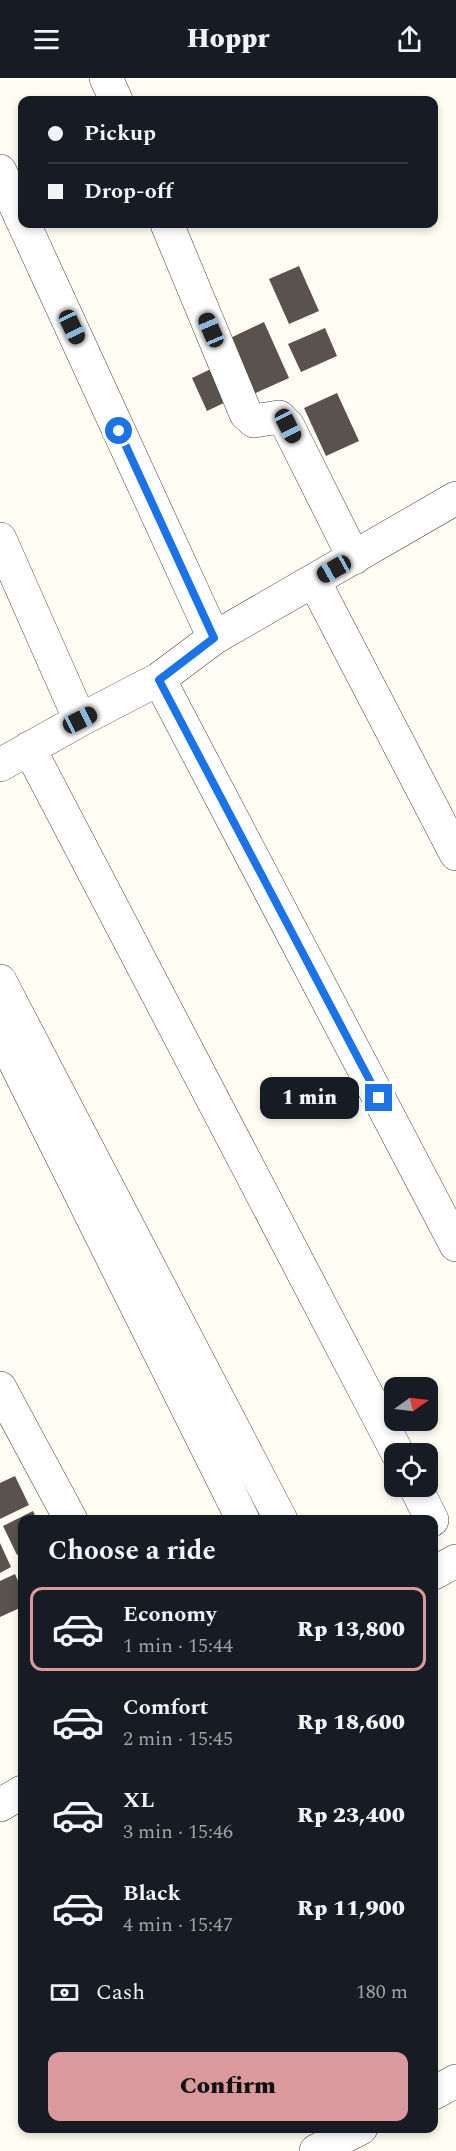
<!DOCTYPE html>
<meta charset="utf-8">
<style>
:root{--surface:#171b24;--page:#242831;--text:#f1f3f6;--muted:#9ea1a6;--line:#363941;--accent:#da999d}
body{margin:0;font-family:Spectral,serif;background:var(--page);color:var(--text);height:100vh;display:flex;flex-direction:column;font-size:22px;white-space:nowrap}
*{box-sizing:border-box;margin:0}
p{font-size:20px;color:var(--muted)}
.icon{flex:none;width:33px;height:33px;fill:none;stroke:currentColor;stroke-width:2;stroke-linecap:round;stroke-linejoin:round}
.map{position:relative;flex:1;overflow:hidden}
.panel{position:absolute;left:18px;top:1437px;width:420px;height:618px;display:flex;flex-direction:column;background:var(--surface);border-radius:12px;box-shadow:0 3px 9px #0003}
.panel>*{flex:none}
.guide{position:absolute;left:18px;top:18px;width:420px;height:132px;border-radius:12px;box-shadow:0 3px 9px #0003;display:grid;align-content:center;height:132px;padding:0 30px;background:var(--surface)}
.needle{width:39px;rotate:76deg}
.fabs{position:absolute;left:384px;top:1299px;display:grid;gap:12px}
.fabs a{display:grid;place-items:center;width:54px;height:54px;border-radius:12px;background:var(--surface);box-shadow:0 3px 9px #0003;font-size:30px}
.end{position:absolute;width:27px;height:27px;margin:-14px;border:8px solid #1a73e8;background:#fff;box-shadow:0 0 0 3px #fff}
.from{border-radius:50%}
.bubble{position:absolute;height:42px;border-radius:12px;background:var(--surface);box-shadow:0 3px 9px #0003;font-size:20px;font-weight:800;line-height:42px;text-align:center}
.car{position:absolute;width:18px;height:36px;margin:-18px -9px;border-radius:8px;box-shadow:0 0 4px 2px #0007;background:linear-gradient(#222 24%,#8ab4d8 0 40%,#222 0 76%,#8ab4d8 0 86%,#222 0)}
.guide b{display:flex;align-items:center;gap:21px;height:57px;font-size:22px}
.guide b+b{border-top:2px solid var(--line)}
.guide i{width:15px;height:15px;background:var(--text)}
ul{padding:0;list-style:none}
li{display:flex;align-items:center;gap:18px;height:84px;margin:0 12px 9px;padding:0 18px;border:3px solid transparent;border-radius:12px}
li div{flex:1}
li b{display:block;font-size:22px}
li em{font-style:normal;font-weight:800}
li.active{border-color:var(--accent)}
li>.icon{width:54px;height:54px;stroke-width:1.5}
h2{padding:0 30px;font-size:27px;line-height:72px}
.pay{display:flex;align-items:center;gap:15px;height:66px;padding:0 30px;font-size:22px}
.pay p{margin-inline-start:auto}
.button{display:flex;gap:12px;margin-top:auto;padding:12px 30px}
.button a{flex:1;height:69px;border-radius:12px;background:var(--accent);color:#111;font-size:24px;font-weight:800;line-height:69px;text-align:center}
header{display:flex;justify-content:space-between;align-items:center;height:78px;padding:0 30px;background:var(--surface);font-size:27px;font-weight:800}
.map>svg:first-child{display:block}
.building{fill:#59524d}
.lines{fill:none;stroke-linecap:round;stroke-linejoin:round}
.minor-casing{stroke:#434343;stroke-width:34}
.minor{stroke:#fff;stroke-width:33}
.route{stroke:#1a73e8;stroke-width:8}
</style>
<header><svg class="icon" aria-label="menu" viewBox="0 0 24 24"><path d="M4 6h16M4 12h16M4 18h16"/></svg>Hoppr<svg class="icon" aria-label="share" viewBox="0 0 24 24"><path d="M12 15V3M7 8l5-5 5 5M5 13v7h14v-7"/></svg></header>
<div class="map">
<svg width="456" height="2073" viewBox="0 0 456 2073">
<rect width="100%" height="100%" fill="#fffdf4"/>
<path class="building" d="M299,188L319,233L289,246L269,201Z
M264,244L289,300L249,318L224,263Z
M325,250L337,278L301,294L288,266Z
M215,289L230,322L207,333L192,300Z
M337,315L359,363L326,378L304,330Z
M15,1398L29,1427L0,1441V1405Z
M33,1433L37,1442H22V1474L17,1477L3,1448Z
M0,1465L11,1489L0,1495Z
M15,1496L22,1512V1529L0,1539V1503Z"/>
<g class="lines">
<g class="minor-casing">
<path id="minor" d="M106,0L116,22
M0,93L22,142
M24,146L214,560
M167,146L246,336L254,343L279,339L288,348L354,480
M0,461L80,642
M314,503L456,776
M159,601L456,1167
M29,670L398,1376
M0,687L80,642L159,601L214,560L456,420
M0,903L281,1442
M0,954L243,1442
M0,1310L71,1442
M415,1408L432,1442
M434,1495L456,1483
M0,1727L22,1714
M434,2015L456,2003
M316,2073L361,2050"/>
</g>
<use href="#minor" class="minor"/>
</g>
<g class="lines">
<path class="route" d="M119,353L214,560L159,602L379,1020"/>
</g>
</svg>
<div class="fabs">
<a><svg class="needle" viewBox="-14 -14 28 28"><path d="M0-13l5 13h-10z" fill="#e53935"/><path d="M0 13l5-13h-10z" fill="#9ea1a6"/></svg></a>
<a><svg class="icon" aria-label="locate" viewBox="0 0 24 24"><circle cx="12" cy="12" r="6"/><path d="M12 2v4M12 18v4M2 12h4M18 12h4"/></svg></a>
</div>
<i class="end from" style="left:119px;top:353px"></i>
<i class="end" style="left:379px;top:1020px"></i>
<div class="bubble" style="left:260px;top:999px;width:99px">1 min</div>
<i class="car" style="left:72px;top:249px;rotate:155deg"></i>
<i class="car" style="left:211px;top:252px;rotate:337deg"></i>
<i class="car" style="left:288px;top:348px;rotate:153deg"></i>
<i class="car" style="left:334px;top:491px;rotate:241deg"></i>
<i class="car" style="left:80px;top:642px;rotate:63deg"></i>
<div class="guide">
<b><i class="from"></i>Pickup</b>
<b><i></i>Drop-off</b>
</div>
<section class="panel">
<h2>Choose a ride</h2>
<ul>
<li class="active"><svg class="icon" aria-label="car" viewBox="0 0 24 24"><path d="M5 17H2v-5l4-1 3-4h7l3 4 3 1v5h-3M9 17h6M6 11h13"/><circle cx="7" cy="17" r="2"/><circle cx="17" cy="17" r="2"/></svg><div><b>Economy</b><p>1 min · 15:44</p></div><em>Rp 13,800</em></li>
<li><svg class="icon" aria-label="car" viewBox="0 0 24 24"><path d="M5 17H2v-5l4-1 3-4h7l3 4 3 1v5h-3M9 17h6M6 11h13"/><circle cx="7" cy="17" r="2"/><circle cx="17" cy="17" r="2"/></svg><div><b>Comfort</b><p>2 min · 15:45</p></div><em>Rp 18,600</em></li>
<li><svg class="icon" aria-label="car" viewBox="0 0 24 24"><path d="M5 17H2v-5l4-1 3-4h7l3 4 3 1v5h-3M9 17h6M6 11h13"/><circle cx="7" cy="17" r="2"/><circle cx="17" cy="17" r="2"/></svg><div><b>XL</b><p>3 min · 15:46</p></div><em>Rp 23,400</em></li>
<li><svg class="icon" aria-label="car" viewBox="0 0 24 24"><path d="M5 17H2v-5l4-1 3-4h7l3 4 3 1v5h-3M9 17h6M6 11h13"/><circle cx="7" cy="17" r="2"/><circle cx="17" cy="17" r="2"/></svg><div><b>Black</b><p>4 min · 15:47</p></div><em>Rp 11,900</em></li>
</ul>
<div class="pay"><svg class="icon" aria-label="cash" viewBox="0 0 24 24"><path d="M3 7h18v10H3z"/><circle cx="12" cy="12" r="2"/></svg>Cash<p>180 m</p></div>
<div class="button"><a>Confirm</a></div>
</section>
</div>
